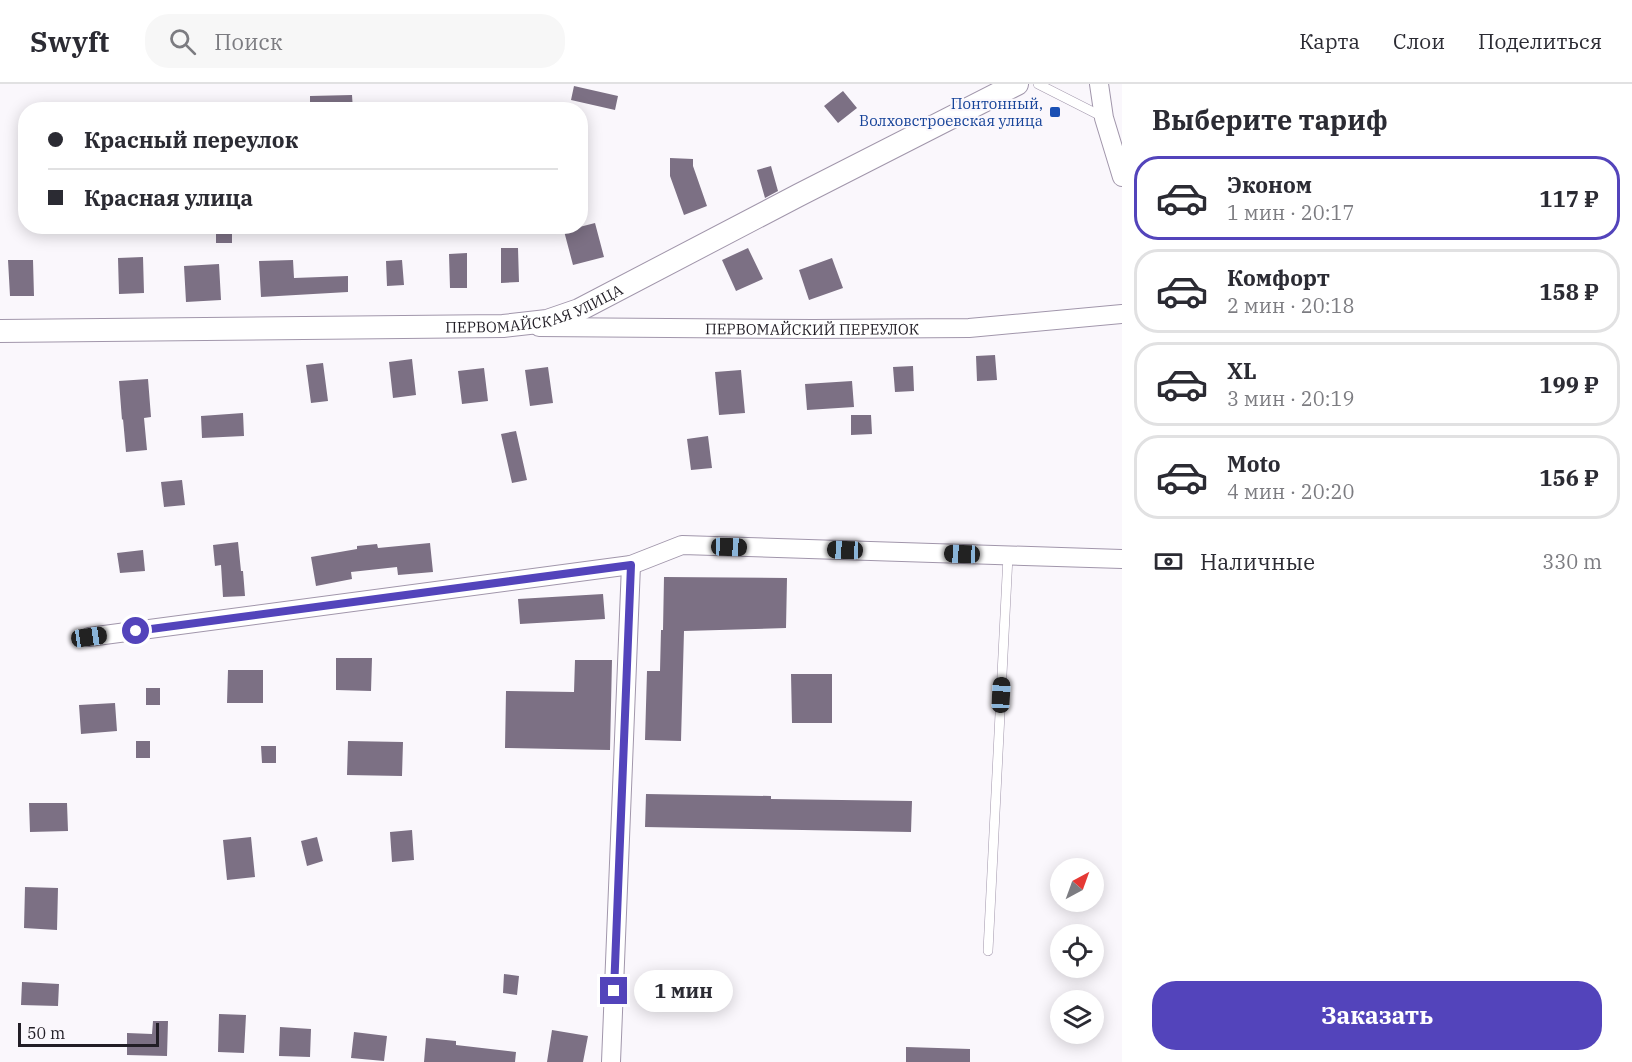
<!DOCTYPE html>
<html lang="ru">
<meta charset="utf-8">
<style>
:root{--surface:#fff;--page:#f7f7f7;--text:#2b2b33;--muted:#7c7c81;--line:#e1e1e2;--accent:#5344bb}
body{margin:0;font-family:"IBM Plex Serif",serif;background:var(--page);color:var(--text);height:100vh;display:flex;flex-direction:column;font-size:22px;white-space:nowrap}
*{box-sizing:border-box;margin:0}
p{font-size:20px;color:var(--muted)}
.icon{flex:none;width:33px;height:33px;fill:none;stroke:currentColor;stroke-width:2;stroke-linecap:round;stroke-linejoin:round}
.map{position:relative;flex:1;overflow:hidden}
.details{display:flex;flex-direction:column;background:var(--surface);width:510px}
.details>*{flex:none}
.top-card{position:absolute;left:18px;top:18px;width:570px;height:132px;border-radius:24px;box-shadow:0 3px 15px #0003;display:grid;align-content:center;height:132px;padding:0 30px;background:var(--surface)}
.needle{width:39px;rotate:41deg}
.buttons{position:absolute;left:1050px;top:774px;display:grid;gap:12px}
.buttons a{display:grid;place-items:center;width:54px;height:54px;border-radius:50%;background:var(--surface);box-shadow:0 3px 15px #0003;font-size:30px}
.scale{position:absolute;left:18px;bottom:15px;width:141px;box-sizing:border-box;padding-left:6px;border:3px solid #221e26;border-top:0;font-size:16px;line-height:21px;white-space:nowrap;color:#221e26;-webkit-text-stroke:4px #faf7fc;paint-order:stroke}
.end{position:absolute;width:27px;height:27px;margin:-14px;border:8px solid #5344bb;background:#fff;box-shadow:0 0 0 3px #fff}
.from{border-radius:50%}
.bubble{position:absolute;height:42px;border-radius:21px;background:var(--surface);box-shadow:0 3px 15px #0003;font-size:20px;font-weight:800;line-height:42px;text-align:center}
.car{position:absolute;width:18px;height:36px;margin:-18px -9px;border-radius:8px;box-shadow:0 0 4px 2px #0007;background:linear-gradient(#222 24%,#8ab4d8 0 40%,#222 0 76%,#8ab4d8 0 86%,#222 0)}
.top-card b{display:flex;align-items:center;gap:21px;height:57px;font-size:22px}
.top-card b+b{border-top:2px solid var(--line)}
.top-card i{width:15px;height:15px;background:var(--text)}
ul{padding:0;list-style:none}
li{display:flex;align-items:center;gap:18px;height:84px;margin:0 12px 9px;padding:0 18px;border:3px solid var(--line);border-radius:24px}
li div{flex:1}
li b{display:block;font-size:22px}
li em{font-style:normal;font-weight:800}
li.selected{border-color:var(--accent)}
li>.icon{width:54px;height:54px;stroke-width:1.5}
h2{padding:0 30px;font-size:27px;line-height:72px}
.pay{display:flex;align-items:center;gap:15px;height:66px;padding:0 30px;font-size:22px}
.pay p{margin-inline-start:auto}
.button{display:flex;gap:12px;margin-top:auto;padding:12px 30px}
.button a{flex:1;height:69px;border-radius:24px;background:var(--accent);color:#fff;font-size:24px;font-weight:800;line-height:69px;text-align:center}
header{display:flex;align-items:center;gap:36px;box-sizing:border-box;height:84px;padding:0 30px;background:var(--surface);border-bottom:2px solid var(--line)}
header strong{font-size:28px}
nav{display:flex;gap:33px;margin-inline-start:auto;font-size:21px}
.search{width:420px;height:54px;background:var(--page);display:flex;align-items:center;gap:15px;box-sizing:border-box;padding:0 21px;border-radius:24px;color:var(--muted);font-size:22px}
main{display:flex;flex:1;min-height:0}
.map>svg:first-child{display:block}
.building{fill:#7c7084}
.lines{fill:none;stroke-linecap:round;stroke-linejoin:round}
.service-casing{stroke:#a196ab;stroke-width:10}
.minor-casing{stroke:#a196ab;stroke-width:20}
.tertiary-casing{stroke:#a196ab;stroke-width:24}
.service{stroke:#fff;stroke-width:9}
.minor{stroke:#fff;stroke-width:18}
.tertiary{stroke:#fff;stroke-width:22}
.route{stroke:#5344bb;stroke-width:8}
.transit-dot{fill:#1a4fb4;stroke:#faf7fc;stroke-width:2}
.labels{text-anchor:middle;dominant-baseline:central;stroke-width:4.5;stroke-linejoin:round;paint-order:stroke}
.transit-label{font-size:15px;fill:#164399;stroke:#faf7fc;text-anchor:end}
.street-label{font-size:15px;fill:#221e26;stroke:#faf7fc}
</style>
<header>
<strong>Swyft</strong>
<div class="search"><svg class="icon" aria-label="search" viewBox="0 0 24 24"><circle cx="10" cy="10" r="6"/><path d="M15 15l6 6"/></svg>Поиск</div>
<nav><a>Карта</a><a>Слои</a><a>Поделиться</a></nav>
</header>
<main>
<div class="map">
<svg width="1122" height="978" viewBox="0 0 1122 978">
<rect width="100%" height="100%" fill="#faf7fc"/>
<path class="building" d="M574,2L618,12L615,26L571,16Z
M843,7L857,24L838,39L824,22Z
M352,11L353,26H310V12Z
M670,74L693,75V82L707,122L684,131L670,92Z
M771,82L778,107L765,114L757,86Z
M595,139L604,173L573,181L564,147Z
M216,142H232V159H216Z
M501,164H518L519,198L501,199Z
M748,164L763,195L736,207L722,176Z
M467,169V204H450L449,170Z
M143,173L144,209L119,210L118,174Z
M832,174L843,204L809,216L799,186Z
M8,176H33L34,212H10Z
M293,176L294,194L348,192V208L261,213L259,177Z
M402,176L404,201L387,202L386,177Z
M219,180L221,216L186,218L184,182Z
M995,271L997,296L977,297L976,272Z
M412,275L416,311L393,314L389,278Z
M323,279L328,317L311,319L306,281Z
M913,282L914,307L895,308L893,283Z
M548,283L553,319L530,322L525,286Z
M484,284L488,317L462,320L458,287Z
M741,286L745,329L719,331L715,288Z
M148,295L151,333L144,334L147,366L126,368L123,335L122,336L119,297Z
M852,297L854,323L807,326L805,300Z
M243,329L244,352L202,354L201,332Z
M851,331H871L872,350L851,351Z
M516,347L527,396L512,399L501,350Z
M708,352L712,384L691,386L687,355Z
M182,396L185,421L164,423L161,398Z
M238,458L241,487H243L245,512L223,513L221,481L215,482L213,461Z
M430,459L433,488L398,491L397,483L351,488L352,495L316,502L311,473L357,465V462L377,460L378,464Z
M143,466L145,487L120,489L117,469Z
M664,493L787,494L786,544L684,547L681,657L645,656L647,587H660L661,546H663Z
M603,510L605,535L520,540L518,515Z
M336,574H372L371,607L336,606Z
M575,576H612L610,666L505,664L506,607L574,608Z
M228,586H263V619H227Z
M791,590H832V639H792Z
M146,604H160V621H146Z
M115,619L117,647L81,650L79,621Z
M136,657H150V674H136Z
M348,657L403,658L402,692L347,691Z
M261,662H276V679H262Z
M646,710L771,712V715L912,717L911,748L645,743Z
M29,719H67L68,747L30,748Z
M412,746L414,776L392,778L390,748Z
M251,753L255,793L227,796L223,756Z
M317,753L323,777L307,782L301,757Z
M25,803L58,804L57,846L24,844Z
M504,890L519,892L517,911L503,909Z
M22,898L59,900L58,922L21,921Z
M219,930L246,931L244,969L218,968Z
M153,937H168L167,972L127,971V949L152,950Z
M280,943L311,945L310,973L279,972Z
M552,946L588,952L583,978H547Z
M354,948L387,952L384,977L351,974Z
M426,954L456,957V961L516,968L515,978H424Z
M906,963L970,965V978H906Z"/>
<g class="lines">
<g class="service-casing">
<path id="service" d="M1038,0L1103,33
M988,867L1008,472"/>
</g>
<g class="minor-casing">
<g id="minor">
<path d="M1099,0L1104,34L1122,93"/>
<path id="s1" d="M539,243L813,245L969,244L1122,230"/>
<path d="M89,553L631,481L682,461L1122,475"/>
<path d="M611,978L631,481"/>
</g>
</g>
<g class="tertiary-casing">
<g id="tertiary">
<path id="s2" d="M0,247L503,242L547,237L579,226L799,111L1017,0"/>
</g>
</g>
<use href="#service" class="service"/>
<use href="#minor" class="minor"/>
<use href="#tertiary" class="tertiary"/>
</g>
<g class="lines">
<path class="route" d="M136,547L631,481L614,907"/>
</g>
<rect class="transit-dot" x="1049" y="22" width="12" height="12" rx="3"/>
<g class="labels">
<g class="transit-label">
<text x="1043" y="19">Понтонный,<tspan x="1043" dy="17">Волховстроевская улица</tspan></text>
</g>
<g class="street-label">
<text stroke="none"><textPath href="#s2" startOffset="537">ПЕРВОМАЙСКАЯ УЛИЦА</textPath></text>
<text stroke="none"><textPath href="#s1" startOffset="273">ПЕРВОМАЙСКИЙ ПЕРЕУЛОК</textPath></text>
</g>
</g>
</svg>
<div class="buttons">
<a><svg class="needle" viewBox="-14 -14 28 28"><path d="M0-13l5 13h-10z" fill="#e53935"/><path d="M0 13l5-13h-10z" fill="#7c7c81"/></svg></a>
<a><svg class="icon" aria-label="locate" viewBox="0 0 24 24"><circle cx="12" cy="12" r="6"/><path d="M12 2v4M12 18v4M2 12h4M18 12h4"/></svg></a>
<a><svg class="icon" aria-label="layers" viewBox="0 0 24 24"><path d="M12 4l9 5-9 5-9-5zM3 14l9 5 9-5"/></svg></a>
</div>
<div class="scale">50 m</div>
<i class="end from" style="left:136px;top:547px"></i>
<i class="end" style="left:614px;top:907px"></i>
<div class="bubble" style="left:634px;top:886px;width:99px">1 мин</div>
<i class="car" style="left:729px;top:463px;rotate:92deg"></i>
<i class="car" style="left:845px;top:466px;rotate:272deg"></i>
<i class="car" style="left:962px;top:470px;rotate:272deg"></i>
<i class="car" style="left:89px;top:553px;rotate:82deg"></i>
<i class="car" style="left:1001px;top:611px;rotate:3deg"></i>
<div class="top-card">
<b><i class="from"></i>Красный переулок</b>
<b><i></i>Красная улица</b>
</div>
</div>
<section class="details">
<h2>Выберите тариф</h2>
<ul>
<li class="selected"><svg class="icon" aria-label="car" viewBox="0 0 24 24"><path d="M5 17H2v-5l4-1 3-4h7l3 4 3 1v5h-3M9 17h6M6 11h13"/><circle cx="7" cy="17" r="2"/><circle cx="17" cy="17" r="2"/></svg><div><b>Эконом</b><p>1 мин · 20:17</p></div><em>117 ₽</em></li>
<li><svg class="icon" aria-label="car" viewBox="0 0 24 24"><path d="M5 17H2v-5l4-1 3-4h7l3 4 3 1v5h-3M9 17h6M6 11h13"/><circle cx="7" cy="17" r="2"/><circle cx="17" cy="17" r="2"/></svg><div><b>Комфорт</b><p>2 мин · 20:18</p></div><em>158 ₽</em></li>
<li><svg class="icon" aria-label="car" viewBox="0 0 24 24"><path d="M5 17H2v-5l4-1 3-4h7l3 4 3 1v5h-3M9 17h6M6 11h13"/><circle cx="7" cy="17" r="2"/><circle cx="17" cy="17" r="2"/></svg><div><b>XL</b><p>3 мин · 20:19</p></div><em>199 ₽</em></li>
<li><svg class="icon" aria-label="car" viewBox="0 0 24 24"><path d="M5 17H2v-5l4-1 3-4h7l3 4 3 1v5h-3M9 17h6M6 11h13"/><circle cx="7" cy="17" r="2"/><circle cx="17" cy="17" r="2"/></svg><div><b>Moto</b><p>4 мин · 20:20</p></div><em>156 ₽</em></li>
</ul>
<div class="pay"><svg class="icon" aria-label="cash" viewBox="0 0 24 24"><path d="M3 7h18v10H3z"/><circle cx="12" cy="12" r="2"/></svg>Наличные<p>330 m</p></div>
<div class="button"><a>Заказать</a></div>
</section>
</main>
